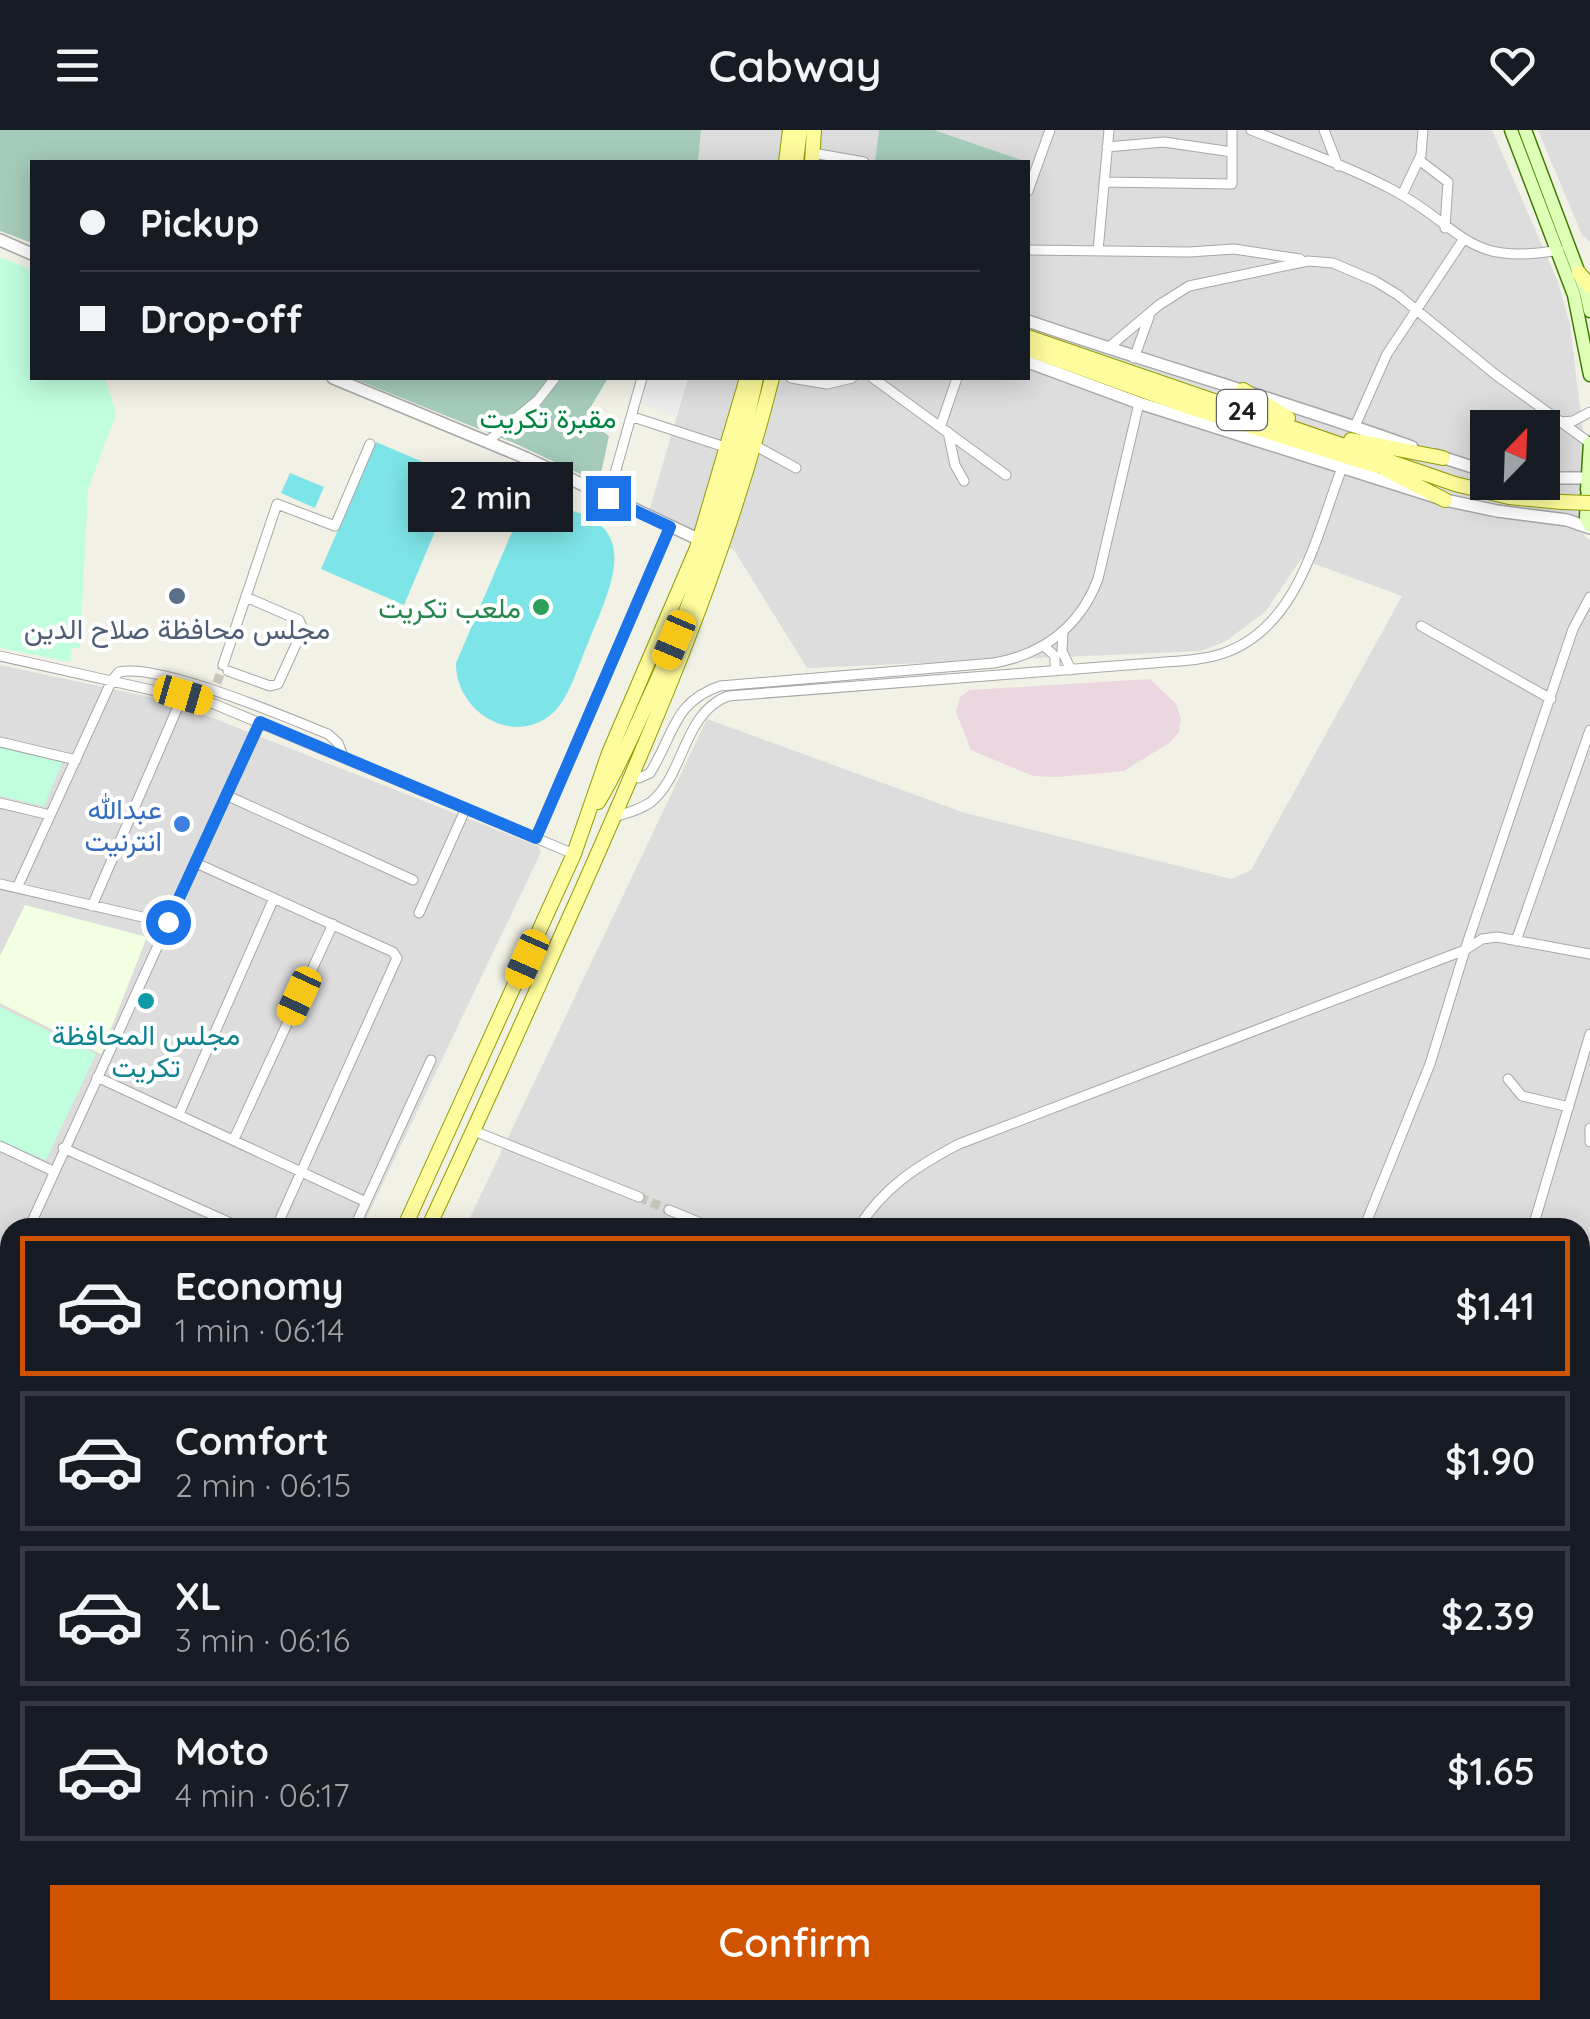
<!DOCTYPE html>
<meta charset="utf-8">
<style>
:root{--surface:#171b24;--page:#242831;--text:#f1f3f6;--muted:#9ea1a6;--line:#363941;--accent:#d05400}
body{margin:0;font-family:Quicksand,Vazirmatn,sans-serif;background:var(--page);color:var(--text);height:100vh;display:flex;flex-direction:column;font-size:38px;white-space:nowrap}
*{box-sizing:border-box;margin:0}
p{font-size:32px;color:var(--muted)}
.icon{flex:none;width:55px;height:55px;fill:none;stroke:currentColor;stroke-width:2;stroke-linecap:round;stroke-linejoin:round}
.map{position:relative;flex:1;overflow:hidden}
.side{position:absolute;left:0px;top:1088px;width:1590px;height:802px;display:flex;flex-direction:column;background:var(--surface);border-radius:30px 30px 0 0;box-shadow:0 5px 25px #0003}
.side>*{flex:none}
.guide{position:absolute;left:30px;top:30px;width:1000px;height:220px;border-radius:0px;box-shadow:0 5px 25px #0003;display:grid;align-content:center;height:220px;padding:0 50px;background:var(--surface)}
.needle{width:65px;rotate:23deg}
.buttons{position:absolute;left:1470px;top:280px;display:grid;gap:20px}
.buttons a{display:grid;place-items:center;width:90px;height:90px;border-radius:0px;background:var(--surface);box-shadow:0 5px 25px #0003;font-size:50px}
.end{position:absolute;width:45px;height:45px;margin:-22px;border:12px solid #1a73e8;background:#fff;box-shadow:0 0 0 5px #fff}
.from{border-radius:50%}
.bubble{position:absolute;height:70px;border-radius:0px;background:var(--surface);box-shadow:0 5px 25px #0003;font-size:32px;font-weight:600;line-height:70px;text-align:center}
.car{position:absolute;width:30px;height:60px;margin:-30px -15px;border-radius:12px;box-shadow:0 0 8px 2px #0007;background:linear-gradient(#f5c518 24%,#345 0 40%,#f5c518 0 76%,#345 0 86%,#f5c518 0)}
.guide b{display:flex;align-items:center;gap:35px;height:95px;font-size:38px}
.guide b+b{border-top:2px solid var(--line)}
.guide i{width:25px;height:25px;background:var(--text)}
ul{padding:18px 0 0;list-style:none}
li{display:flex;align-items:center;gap:30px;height:140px;margin:0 20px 15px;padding:0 30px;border:5px solid var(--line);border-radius:0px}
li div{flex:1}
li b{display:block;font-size:38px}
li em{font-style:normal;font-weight:600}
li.current{border-color:var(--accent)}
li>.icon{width:90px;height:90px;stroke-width:1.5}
.button{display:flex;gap:20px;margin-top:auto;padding:20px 50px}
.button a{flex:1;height:115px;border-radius:0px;background:var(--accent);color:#fff;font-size:40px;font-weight:600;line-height:115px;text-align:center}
header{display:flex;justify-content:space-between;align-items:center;height:130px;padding:0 50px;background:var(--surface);font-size:45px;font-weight:600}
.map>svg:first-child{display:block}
.residential{fill:#dedddd;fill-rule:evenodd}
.industrial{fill:#ebd7df}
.education{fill:#f3ffe1}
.cemetery{fill:#a5ccbb}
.park{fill:#c0fede}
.pitch{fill:#7de5e7}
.parking{fill:#ececec}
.water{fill:#a2bae3}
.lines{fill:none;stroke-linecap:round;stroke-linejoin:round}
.minor-tunnel{stroke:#c7c7be;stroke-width:9;stroke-dasharray:9 4.5;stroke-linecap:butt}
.minor-casing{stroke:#a7a7a7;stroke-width:11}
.tertiary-casing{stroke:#a7a7a7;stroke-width:14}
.secondary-casing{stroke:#3d7e00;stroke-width:15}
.primary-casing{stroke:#909c00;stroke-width:16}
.minor{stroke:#fff;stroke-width:9}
.tertiary{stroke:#fff;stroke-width:11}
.secondary{stroke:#deffb6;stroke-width:12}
.primary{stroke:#fffc9d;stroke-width:14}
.primary-bridge-casing{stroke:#909c00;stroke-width:16;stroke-linecap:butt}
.primary-bridge{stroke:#fffc9d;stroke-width:14}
.route{stroke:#1a73e8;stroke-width:12}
.service-dot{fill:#5c6f8a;stroke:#fff;stroke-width:4}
.leisure-dot{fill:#2e9e5b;stroke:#fff;stroke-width:4}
.shop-dot{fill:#3f7fe0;stroke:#fff;stroke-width:4}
.culture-dot{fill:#0f9aa8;stroke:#fff;stroke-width:4}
.labels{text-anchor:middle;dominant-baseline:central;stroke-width:8;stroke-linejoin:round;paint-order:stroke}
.shield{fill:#fff;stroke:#636363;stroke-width:2.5}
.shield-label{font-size:25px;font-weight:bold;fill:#202020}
.park-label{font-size:28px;fill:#038441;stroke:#fff}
.leisure-label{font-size:28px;fill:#27864d;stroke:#fff;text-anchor:end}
.service-label{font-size:28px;fill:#4e5e75;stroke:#fff}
.shop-label{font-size:28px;fill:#366cbe;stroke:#fff;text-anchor:end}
.culture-label{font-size:28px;fill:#0d838f;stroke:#fff}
</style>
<header><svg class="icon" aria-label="menu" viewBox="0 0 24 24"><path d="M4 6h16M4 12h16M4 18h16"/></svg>Cabway<svg class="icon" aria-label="heart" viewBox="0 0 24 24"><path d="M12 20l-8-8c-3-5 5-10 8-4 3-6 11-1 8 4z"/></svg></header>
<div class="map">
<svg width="1590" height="1889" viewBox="0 0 1590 1889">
<rect width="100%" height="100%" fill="#f1f1e6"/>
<path class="residential" d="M701,0H1492L1558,152L1570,195L1583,303L1580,390L1585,407L1590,410V1847L1580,1851V1098H465L707,589L965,683L1231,749L1251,740L1402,466L1301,429L1266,481L1226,511L1201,521L807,538L734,420L648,385L688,248H1028V32H698ZM1488,298H1542V352H1488Z
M1538,0H1590V112L1582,105Z
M0,535L159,569L218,590L538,716L541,722L362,1097L10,1098V1846L0,1867Z
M277,1880H691L688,1889H297Z
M1141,1880H1472L1466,1884L1384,1886L1377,1889H1141Z"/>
<path class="industrial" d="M1150,549L1176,574L1181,588L1179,602L1169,613L1124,641L1057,647L1033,646L971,620L956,582L960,567L970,560Z"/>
<path class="education" d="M25,775L147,807L101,924L0,873V826Z"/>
<path class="cemetery" d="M0,0H701L698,32H32V113L0,101Z
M879,0H934L1021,30L1020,32H875Z
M352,248H608L586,285L592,294L609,306L601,343L589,348L514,313Z"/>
<path class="park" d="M0,127L32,140V248H105L116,284L88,359L80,518H72L70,532L0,518Z
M0,617L63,631L44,676L0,666Z
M0,877L96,924L46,1030L0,1012Z"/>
<path class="pitch" d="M376,312L458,347L404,475L321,439Z
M290,343L324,357L315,378L281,363Z
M553,377C646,390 612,454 588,513C579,534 570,566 554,582C514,619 455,581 456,533L512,402L525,386Z"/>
<path class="parking" d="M647,248H687L675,286L643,275Z"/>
<path class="water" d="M1590,1845V1889H1457L1469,1880H1580V1850Z"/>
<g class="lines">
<path class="minor-tunnel" d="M217,553L223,535
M639,1067L669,1080"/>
<g class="minor-casing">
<path id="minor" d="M1251,0C1298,19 1348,36 1393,60C1464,98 1465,137 1559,120
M1324,0L1338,36
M1107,17L1164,12L1232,22
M813,23L864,32
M1419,30L1448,52L1445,98
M1104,52L1232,54V0
M1028,61L1050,0
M1402,65L1421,25L1423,0
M1028,120L1189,122L1234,119L1300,129
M1098,121L1109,0
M1108,218L1159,175L1189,156L1308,131L1333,133L1375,151L1398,165L1496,245L1590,313
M1134,228L1149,187
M791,248L827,254L852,248
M873,248L1006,345
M633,287L728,318
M1561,292L1573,291L1590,282
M941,295L957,248
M1355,296L1387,224L1463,110
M948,302L955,335L964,351
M487,312L538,270L555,248
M754,315L796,338
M608,368L642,248
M1421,496L1551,569
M1063,502L1062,521L1071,540
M1044,516L1055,526V541
M0,526L214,574L574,724
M223,535L277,374L335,396L370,314
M228,541L270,556L278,554L303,499L299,490L246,467
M0,612L76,630
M631,646L639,648L650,643C674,605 673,572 720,556L994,533C1044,524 1080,496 1098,449L1139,273
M228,666L413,750
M0,673L50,685
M614,687C627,683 640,680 651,672C685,644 683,583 728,566L1153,533C1175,531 1199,531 1221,524C1299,499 1316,405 1342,338
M536,707L670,397
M196,733L393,822L397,828L276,1098
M0,754L168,793
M17,758L112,550L119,542C160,533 285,587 328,604L338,613L343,626
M92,776L183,565
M419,783L466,678
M1516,811L1590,600
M97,947L366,1072
M1508,949L1522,966L1569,977
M179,984L274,768
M1590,998V1012
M474,1001L639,1067
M234,1009L333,794
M0,1016L53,1041
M63,1018L242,1098
M669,1080L713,1098
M1535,1090L1590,904
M29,1098L260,592
M354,1098L431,930
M858,1098C884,1057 917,1036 959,1014L1465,820L1573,499L1590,467
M1364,1098L1430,934L1465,820L1482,809L1497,807L1590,824
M0,1163L10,1140
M1580,1252L1590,1223
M1580,1276L1590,1278
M0,1281L10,1285
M0,1353L10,1357
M0,1421L10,1426
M1580,1426L1590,1429
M1580,1458L1590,1461
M0,1516L10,1494
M1580,1591L1590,1594
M0,1679L10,1657
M481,1880L501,1889
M1034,1880L1037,1889
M1389,1880L1417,1883L1421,1880
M10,1889L14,1880
M123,1889L127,1880
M325,1889L329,1880
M360,1889L364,1880
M521,1889L525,1880
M655,1889L658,1880
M697,1889L701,1880
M1127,1889V1880
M1360,1889L1365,1880"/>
</g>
<g class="tertiary-casing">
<path id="tertiary" d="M0,110L32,124
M1028,191C1155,235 1285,271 1412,317
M1028,232L1139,273L1445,370L1497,381L1567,390L1590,398
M333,248L526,328L700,410
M1435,325L1488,342
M1542,348H1590
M156,1880L177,1889
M204,1880L224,1889"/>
</g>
<g class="secondary-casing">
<path id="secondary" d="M1511,0L1574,165L1590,245
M1525,0L1586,162L1590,181
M1587,360L1590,313
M1587,366L1586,388L1590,396
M0,1834L10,1838
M0,1846L10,1851"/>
</g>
<g class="primary-casing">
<path id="primary" d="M786,32L790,0
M796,32L800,0
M812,32L814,0
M1579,143L1590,156
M1028,207L1455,354L1509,367L1562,372
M1028,219L1186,276L1377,336
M1243,260L1288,288
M1351,310L1443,328
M1385,339L1445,370
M598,672C617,641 631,608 646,575C694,471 733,360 756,248
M404,1098L574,724L609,623L697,418L747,248
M428,1098C480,988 529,877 579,766C654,597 727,428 772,248
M37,1889L41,1880
M53,1889L57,1880"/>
</g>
<use href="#minor" class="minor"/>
<use href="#tertiary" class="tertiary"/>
<use href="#secondary" class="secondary"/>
<use href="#primary" class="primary"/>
<g class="primary-bridge-casing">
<path id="primary-bridge" d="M1562,372L1590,373"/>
</g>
<use href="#primary-bridge" class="primary-bridge"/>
</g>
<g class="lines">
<path class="route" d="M168,792L260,592L536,708L670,397L608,368"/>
</g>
<circle class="service-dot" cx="177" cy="466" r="10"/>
<circle class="leisure-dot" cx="541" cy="477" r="10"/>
<circle class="shop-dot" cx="182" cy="694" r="10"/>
<circle class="culture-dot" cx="146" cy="871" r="10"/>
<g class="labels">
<rect class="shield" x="1217" y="260" width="50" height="40" rx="8"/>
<g class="shield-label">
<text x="1242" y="280">24</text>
</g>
<g class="park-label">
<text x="548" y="287">مقبرة تكريت</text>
</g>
<g class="leisure-label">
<text x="521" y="477">ملعب تكريت</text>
</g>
<g class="service-label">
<text x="177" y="498">مجلس محافظة صلاح الدين</text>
</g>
<g class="shop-label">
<text x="162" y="678">عبدالله<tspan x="162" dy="32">انترنيت</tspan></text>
</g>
<g class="culture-label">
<text x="146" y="904">مجلس المحافظة<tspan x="146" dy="32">تكريت</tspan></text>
</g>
</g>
</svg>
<div class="buttons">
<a><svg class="needle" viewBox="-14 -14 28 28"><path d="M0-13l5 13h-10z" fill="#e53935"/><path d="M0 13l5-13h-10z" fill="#9ea1a6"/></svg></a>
</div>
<i class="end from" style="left:168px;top:792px"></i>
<i class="end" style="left:608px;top:368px"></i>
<div class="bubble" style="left:408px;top:332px;width:165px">2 min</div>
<i class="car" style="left:674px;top:510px;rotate:203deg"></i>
<i class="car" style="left:183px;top:565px;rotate:106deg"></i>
<i class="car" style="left:527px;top:829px;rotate:204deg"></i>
<i class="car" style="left:299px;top:866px;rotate:205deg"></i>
<div class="guide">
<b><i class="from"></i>Pickup</b>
<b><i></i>Drop-off</b>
</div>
<section class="side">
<ul>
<li class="current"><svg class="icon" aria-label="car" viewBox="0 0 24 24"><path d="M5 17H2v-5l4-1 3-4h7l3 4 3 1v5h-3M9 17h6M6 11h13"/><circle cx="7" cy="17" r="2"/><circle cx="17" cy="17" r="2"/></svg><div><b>Economy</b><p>1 min · 06:14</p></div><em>$1.41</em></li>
<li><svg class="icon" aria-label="car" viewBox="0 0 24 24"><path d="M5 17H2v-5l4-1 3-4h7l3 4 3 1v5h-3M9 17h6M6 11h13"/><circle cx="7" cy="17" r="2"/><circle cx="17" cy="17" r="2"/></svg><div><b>Comfort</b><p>2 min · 06:15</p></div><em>$1.90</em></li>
<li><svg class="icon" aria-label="car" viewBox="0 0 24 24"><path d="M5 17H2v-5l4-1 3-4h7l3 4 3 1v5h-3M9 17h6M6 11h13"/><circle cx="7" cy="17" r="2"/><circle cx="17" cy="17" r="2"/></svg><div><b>XL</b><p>3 min · 06:16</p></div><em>$2.39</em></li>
<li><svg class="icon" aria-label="car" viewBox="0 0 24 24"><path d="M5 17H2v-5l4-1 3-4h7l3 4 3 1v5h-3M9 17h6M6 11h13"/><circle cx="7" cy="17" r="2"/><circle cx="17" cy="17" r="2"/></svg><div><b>Moto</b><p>4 min · 06:17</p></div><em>$1.65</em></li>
</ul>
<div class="button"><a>Confirm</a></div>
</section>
</div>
